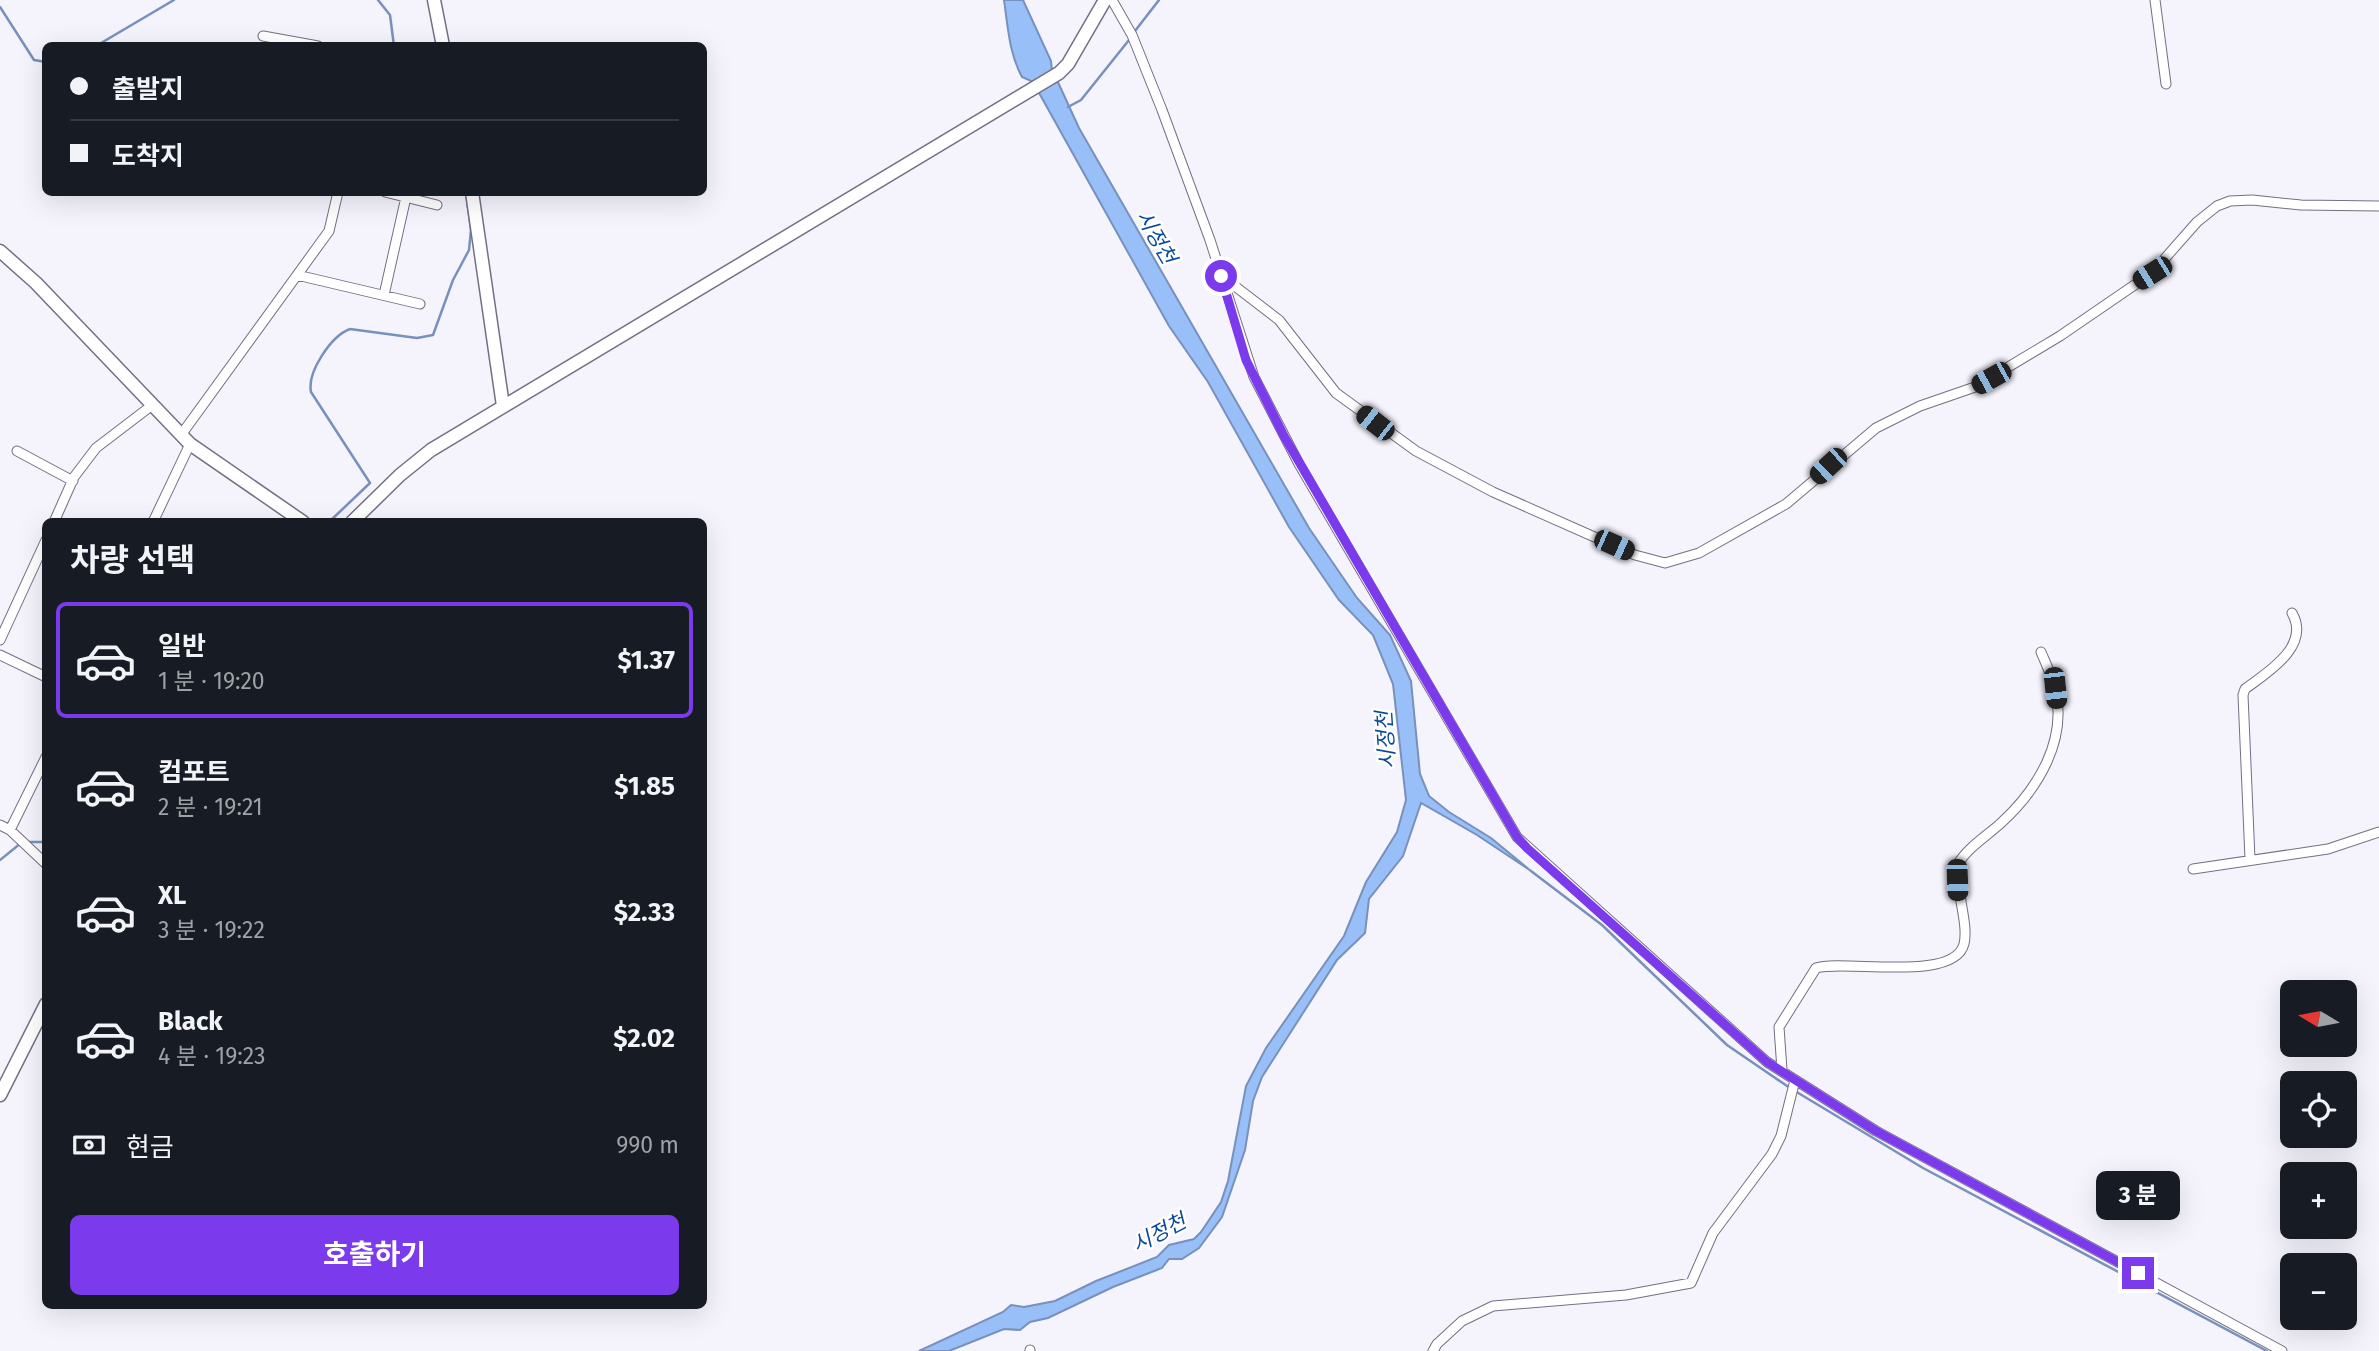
<!DOCTYPE html>
<html lang="ko">
<meta charset="utf-8">
<style>
:root{--surface:#171b24;--page:#20242c;--text:#f1f3f6;--muted:#9ea1a6;--line:#363941;--accent:#7c3aed}
body{margin:0;font-family:"Fira Sans","Noto Sans KR",sans-serif;background:var(--page);color:var(--text);height:100vh;display:flex;flex-direction:column;font-size:26px;white-space:nowrap}
*{box-sizing:border-box;margin:0}
p{font-size:23px;color:var(--muted)}
.icon{flex:none;width:38px;height:38px;fill:none;stroke:currentColor;stroke-width:2;stroke-linecap:round;stroke-linejoin:round}
.map{position:relative;flex:1;overflow:hidden}
.details{position:absolute;left:42px;top:518px;width:665px;height:791px;display:flex;flex-direction:column;background:var(--surface);border-radius:10px;box-shadow:0 7px 28px #0002}
.details>*{flex:none}
.banner{position:absolute;left:42px;top:42px;width:665px;height:154px;border-radius:10px;box-shadow:0 7px 28px #0002;display:grid;align-content:center;height:154px;padding:0 28px;background:var(--surface)}
.needle{width:46px;rotate:280deg}
.fabs{position:absolute;left:2280px;top:980px;display:grid;gap:14px}
.fabs a{display:grid;place-items:center;width:77px;height:77px;border-radius:10px;background:var(--surface);box-shadow:0 7px 28px #0002;font-size:35px}
.end{position:absolute;width:32px;height:32px;margin:-16px;border:9px solid #7c3aed;background:#fff;box-shadow:0 0 0 4px #fff}
.from{border-radius:50%}
.bubble{position:absolute;height:49px;border-radius:10px;background:var(--surface);box-shadow:0 7px 28px #0002;font-size:23px;font-weight:700;line-height:49px;text-align:center}
.car{position:absolute;width:21px;height:42px;margin:-21px -10px;border-radius:9px;box-shadow:0 0 5px 2px #0007;background:linear-gradient(#222 24%,#8ab4d8 0 40%,#222 0 76%,#8ab4d8 0 86%,#222 0)}
.banner b{display:flex;align-items:center;gap:24px;height:66px;font-size:26px}
.banner b+b{border-top:2px solid var(--line)}
.banner i{width:18px;height:18px;background:var(--text)}
ul{padding:0;list-style:none}
li{display:flex;align-items:center;gap:21px;height:116px;margin:0 14px 10px;padding:0 14px;border:4px solid transparent;border-radius:10px}
li div{flex:1}
li b{display:block;font-size:26px}
li em{font-style:normal;font-weight:700}
li.on{border-color:var(--accent)}
li>.icon{width:63px;height:63px;stroke-width:1.5}
h2{padding:0 28px;font-size:32px;line-height:84px}
.pay{display:flex;align-items:center;gap:18px;height:77px;padding:0 28px;font-size:26px}
.pay p{margin-inline-start:auto}
.cta{display:flex;gap:14px;margin-top:auto;padding:14px 28px}
.cta a{flex:1;height:80px;border-radius:10px;background:var(--accent);color:#fff;font-size:28px;font-weight:700;line-height:80px;text-align:center}
.map>svg:first-child{display:block}
.water{fill:#98bff8;stroke:#7791bc;stroke-width:2}
.lines{fill:none;stroke-linecap:round;stroke-linejoin:round}
.stream{stroke:#7791bc;stroke-width:2.5}
.street-casing{stroke:#756f84;stroke-width:11}
.secondary-casing{stroke:#756f84;stroke-width:15}
.street{stroke:#fff;stroke-width:9}
.secondary{stroke:#fff;stroke-width:12}
.route{stroke:#7c3aed;stroke-width:9}
.labels{text-anchor:middle;dominant-baseline:central;stroke-width:5;stroke-linejoin:round;paint-order:stroke}
.water-label{font-size:21px;font-style:italic;fill:#0a4999;stroke:#fff}
</style>
<div class="map">
<svg width="2379" height="1351" viewBox="0 0 2379 1351">
<rect width="100%" height="100%" fill="#f5f3fc"/>
<path class="water" d="M1004,0H1023L1051,61L1052,71L1033,82L1022,77C1009,53 1008,27 1004,0Z
M1057,80L1079,128L1309,528L1357,598L1390,635L1411,681L1420,774L1429,796L1449,812L1491,838L1531,871L1477,835L1421,803L1403,856L1369,899L1365,933L1337,960L1262,1077L1253,1101L1245,1150L1222,1217L1199,1248L1182,1259H1169L1162,1268L1113,1287L1048,1318L1030,1322L1020,1330L1004,1329L949,1351H919L1003,1312L1011,1305L1024,1307L1055,1301L1096,1281L1157,1257L1169,1245L1194,1239L1201,1232L1221,1202L1228,1181L1246,1086L1266,1048L1344,936L1366,882L1397,832L1406,800L1393,684L1373,635L1339,600L1289,527L1208,382L1169,326L1038,91Z"/>
<g class="lines">
<path class="stream" d="M378,0L390,15L394,46
M0,7L34,60L46,62
M1135,31L1159,0
M96,46L174,0
M1068,107L1081,100L1129,40
M329,522L370,483L311,392C307,372 331,336 350,329L417,338L433,335L453,280L469,250L471,230L466,192
M29,842H46
M0,860L21,843
M1531,871L1602,925L1727,1045L1790,1088
M1795,1091L1923,1168L2267,1351"/>
<g class="street-casing">
<path id="street" d="M1112,0L1132,35L1162,110L1210,240L1254,377L1299,464L1517,837L1767,1062L1876,1131L2282,1351
M2155,0L2166,84
M263,36L318,46
M385,192L437,205
M297,275L420,304
M1223,277L1279,320L1336,393L1416,451L1493,492L1635,555L1665,563L1699,553L1786,504L1876,428L1920,406L1975,387L2060,336L2152,273L2197,222L2217,206L2230,201L2252,200L2301,205L2379,206
M384,295L406,197
M181,435L329,231L338,192
M17,451L73,481
M54,522L74,477L96,448L151,406
M153,522L190,444
M0,640L46,540
M0,655L46,677
M0,825L10,830L46,864
M10,830L46,757
M2250,859L2243,695L2245,689C2268,672 2311,646 2292,613
M2193,869L2328,849L2379,832
M1782,1070L1779,1027L1816,968C1844,959 1954,983 1964,944C1969,923 1955,890 1958,864C1967,848 1988,835 2001,823C2038,789 2068,740 2055,688C2052,676 2046,664 2041,652
M1030,1350V1351
M1433,1351L1437,1344L1462,1321L1493,1306L1626,1295L1691,1283L1713,1233L1772,1154L1781,1136L1795,1080"/>
</g>
<g class="secondary-casing">
<path id="secondary" d="M434,0L443,46
M472,192L503,406
M0,251L36,283L190,444L303,522
M352,522L400,475L431,450L1059,73L1068,64L1105,0
M0,1095L46,1004"/>
</g>
<use href="#street" class="street"/>
<use href="#secondary" class="secondary"/>
</g>
<g class="lines">
<path class="route" d="M1221,276L1246,360L1284,436L1517,837L1527,848L1767,1062L1876,1131L2138,1273"/>
</g>
<g class="labels">
<g class="water-label">
<text transform="translate(1156 237) rotate(60)">시정천</text>
<text transform="translate(1386 740) rotate(-94)">시정천</text>
<text transform="translate(1159 1233) rotate(-28)">시정천</text>
</g>
</g>
</svg>
<div class="fabs">
<a><svg class="needle" viewBox="-14 -14 28 28"><path d="M0-13l5 13h-10z" fill="#e53935"/><path d="M0 13l5-13h-10z" fill="#9ea1a6"/></svg></a>
<a><svg class="icon" aria-label="locate" viewBox="0 0 24 24"><circle cx="12" cy="12" r="6"/><path d="M12 2v4M12 18v4M2 12h4M18 12h4"/></svg></a>
<a>+</a>
<a>−</a>
</div>
<i class="end from" style="left:1221px;top:276px"></i>
<i class="end" style="left:2138px;top:1273px"></i>
<div class="bubble" style="left:2096px;top:1171px;width:84px">3 분</div>
<i class="car" style="left:2152px;top:273px;rotate:238deg"></i>
<i class="car" style="left:1991px;top:378px;rotate:241deg"></i>
<i class="car" style="left:1375px;top:423px;rotate:308deg"></i>
<i class="car" style="left:1828px;top:466px;rotate:227deg"></i>
<i class="car" style="left:1614px;top:545px;rotate:114deg"></i>
<i class="car" style="left:2055px;top:688px;rotate:174deg"></i>
<i class="car" style="left:1957px;top:880px;rotate:178deg"></i>
<div class="banner">
<b><i class="from"></i>출발지</b>
<b><i></i>도착지</b>
</div>
<section class="details">
<h2>차량 선택</h2>
<ul>
<li class="on"><svg class="icon" aria-label="car" viewBox="0 0 24 24"><path d="M5 17H2v-5l4-1 3-4h7l3 4 3 1v5h-3M9 17h6M6 11h13"/><circle cx="7" cy="17" r="2"/><circle cx="17" cy="17" r="2"/></svg><div><b>일반</b><p>1 분 · 19:20</p></div><em>$1.37</em></li>
<li><svg class="icon" aria-label="car" viewBox="0 0 24 24"><path d="M5 17H2v-5l4-1 3-4h7l3 4 3 1v5h-3M9 17h6M6 11h13"/><circle cx="7" cy="17" r="2"/><circle cx="17" cy="17" r="2"/></svg><div><b>컴포트</b><p>2 분 · 19:21</p></div><em>$1.85</em></li>
<li><svg class="icon" aria-label="car" viewBox="0 0 24 24"><path d="M5 17H2v-5l4-1 3-4h7l3 4 3 1v5h-3M9 17h6M6 11h13"/><circle cx="7" cy="17" r="2"/><circle cx="17" cy="17" r="2"/></svg><div><b>XL</b><p>3 분 · 19:22</p></div><em>$2.33</em></li>
<li><svg class="icon" aria-label="car" viewBox="0 0 24 24"><path d="M5 17H2v-5l4-1 3-4h7l3 4 3 1v5h-3M9 17h6M6 11h13"/><circle cx="7" cy="17" r="2"/><circle cx="17" cy="17" r="2"/></svg><div><b>Black</b><p>4 분 · 19:23</p></div><em>$2.02</em></li>
</ul>
<div class="pay"><svg class="icon" aria-label="cash" viewBox="0 0 24 24"><path d="M3 7h18v10H3z"/><circle cx="12" cy="12" r="2"/></svg>현금<p>990 m</p></div>
<div class="cta"><a>호출하기</a></div>
</section>
</div>
